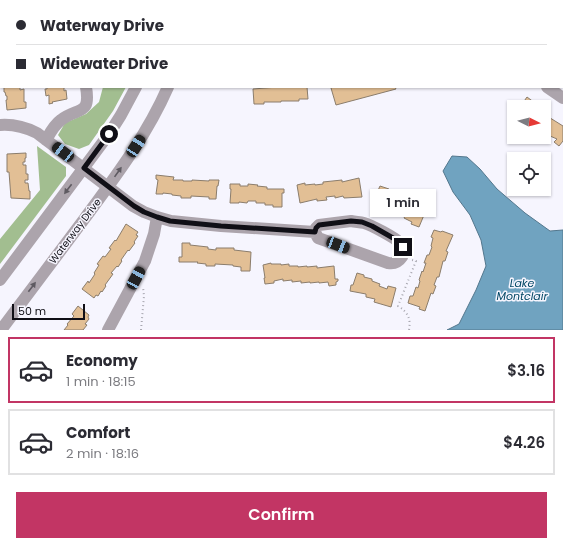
<!DOCTYPE html>
<meta charset="utf-8">
<style>
:root{--surface:#fff;--page:#f2f2f3;--text:#2b2b33;--muted:#7c7c81;--line:#e1e1e2;--accent:#c23564}
body{margin:0;font-family:Poppins,sans-serif;background:var(--page);color:var(--text);height:100vh;display:flex;flex-direction:column;font-size:15px;white-space:nowrap}
*{box-sizing:border-box;margin:0}
p{font-size:13px;color:var(--muted)}
.icon{flex:none;width:22px;height:22px;fill:none;stroke:currentColor;stroke-width:2;stroke-linecap:round;stroke-linejoin:round}
.map{position:relative;height:330px;overflow:hidden}
.drawer{display:flex;flex-direction:column;background:var(--surface);flex:1}
.drawer>*{flex:none}
.banner{position:absolute;left:0px;top:0px;width:563px;height:88px;box-shadow:0 1px 3px #0004;display:grid;align-content:center;height:88px;padding:0 16px;background:var(--surface)}
.needle{width:26px;rotate:96deg}
.fabs{position:absolute;left:507px;top:100px;display:grid;gap:8px}
.fabs a{display:grid;place-items:center;width:44px;height:44px;border-radius:0px;background:var(--surface);box-shadow:0 1px 3px #0004;font-size:20px}
.scale{position:absolute;left:12px;bottom:10px;width:73px;box-sizing:border-box;padding-left:4px;border:2px solid #100f16;border-top:0;font-size:11px;line-height:14px;white-space:nowrap;color:#100f16;-webkit-text-stroke:3px #f6f5fe;paint-order:stroke}
.end{position:absolute;width:18px;height:18px;margin:-9px;border:5px solid #100f16;background:#fff;box-shadow:0 0 0 2px #fff}
.from{border-radius:50%}
.bubble{position:absolute;height:28px;border-radius:0px;background:var(--surface);box-shadow:0 1px 3px #0004;font-size:13px;font-weight:600;line-height:28px;text-align:center}
.car{position:absolute;width:12px;height:24px;margin:-12px -6px;border-radius:5px;box-shadow:0 0 3px 1px #0007;background:linear-gradient(#222 24%,#8ab4d8 0 40%,#222 0 76%,#8ab4d8 0 86%,#222 0)}
.banner b{display:flex;align-items:center;gap:14px;height:38px;font-size:15px}
.banner b+b{border-top:1px solid var(--line)}
.banner i{width:10px;height:10px;background:var(--text)}
ul{padding:7px 0 0;list-style:none}
li{display:flex;align-items:center;gap:12px;height:66px;margin:0 8px 6px;padding:0 8px;border:2px solid var(--line);border-radius:0px}
li div{flex:1}
li b{display:block;font-size:15px}
li em{font-style:normal;font-weight:600}
li.current{border-color:var(--accent)}
li>.icon{width:36px;height:36px;stroke-width:1.5}
.primary-button{display:flex;gap:8px;margin-top:auto;padding:8px 16px}
.primary-button a{flex:1;height:46px;border-radius:0px;background:var(--accent);color:#fff;font-size:16px;font-weight:600;line-height:46px;text-align:center}
.map>svg:first-child{display:block}
.forest{fill:#a2be90}
.water{fill:#70a3c0;stroke:#53778d}
.building{fill:#e2bf95;stroke:#8b7d6c}
.lines{fill:none;stroke-linecap:round;stroke-linejoin:round}
.path{stroke:#a9a8b1;stroke-width:2;stroke-dasharray:1 3;stroke-linecap:butt}
.minor{stroke:#aca4ac;stroke-width:12}
.oneway{fill:#5e5a61}
.route{stroke:#100f16;stroke-width:5}
.labels{text-anchor:middle;dominant-baseline:central;stroke-width:3;stroke-linejoin:round;paint-order:stroke}
.street-label{font-size:10px;fill:#100f16;stroke:#f6f5fe}
.water-label{font-size:11px;font-style:italic;fill:#004664;stroke:#f6f5fe}
</style>
<div class="map">
<svg width="563" height="330" viewBox="0 0 563 330">
<rect width="100%" height="100%" fill="#f6f5fe"/>
<path class="forest" d="M0,0H51L49,1H1V18L0,19Z
M103,87H126L113,111L89,145L79,149L65,144L58,135L65,123L86,114L99,102Z
M37,146L66,167V176L0,264V239L40,190Z"/>
<path class="water" d="M452,156L467,157L480,169L497,189L525,213L550,231L563,230V330H447L459,324L476,290L486,266L481,240L470,215L453,192L443,171Z"/>
<path class="building" d="M75,0H124L122,1H73Z
M234,0H263L254,1H234Z
M398,0H432L430,1H398Z
M542,0H559V1H542Z
M562,6L563,9V40H562Z
M0,26H1V62H0Z
M4,87H20V90L24,89V102H26V108L7,110L6,100H7V96H6L5,92H4Z
M47,87H64V91L66,90L67,99L52,102L53,103L49,104V95L46,96L45,89H47Z
M278,87H307L308,99H299V101H281V102H264V104H254L253,89Z
M333,87H395L396,89L336,105L331,88Z
M527,97L535,103L534,105L537,107H520Z
M544,111L549,114L547,116L563,126V141L559,146L554,142L557,139L550,136L548,139L544,136Z
M26,153V158H25V162H23V165H26V174H28V180H25V183H28L29,191H30V199L11,198L9,172H7V154Z
M156,175L174,177L173,180H183V181H192V180L209,181V180H219L218,186H217L216,199H209V197L191,196V198H181V196L172,195V194L163,193V194H156L158,180L156,179Z
M359,178L362,197L344,198L343,196L335,198V196L326,197L327,200L317,201V199L300,203L297,185L305,183V185L315,184V185L323,184V182L342,180V182Z
M230,184H240V186H248V184L258,185L257,186L267,187V189H284V193H282V207H273V205H265V203H256V201H248L247,203L239,202V203H230L231,189H230Z
M380,186L389,189L388,190L403,199L405,197L413,201L412,203L428,211L425,216L424,215L419,227L411,224L412,222L404,218L405,216L397,212L396,214L380,206L379,207L372,204Z
M126,224L138,232L136,235L138,236L134,242L135,243L129,251L128,250L121,260L122,261L118,267L117,266L111,273L113,274L105,285L106,286L102,292L101,291L98,296L96,295L94,298L82,289L88,281L89,283L95,274L94,273L99,265L97,264L103,256L105,257L111,249L109,248L115,240L116,241Z
M434,230L441,232L442,231L453,235L446,251L448,252L445,261H443L439,277H437L434,285L436,286L433,294L431,293L425,311L419,309L420,307L408,303L410,296H413L416,287L418,288L420,281L419,280L422,271L423,272L426,263H424L427,255H429L432,247L431,246L433,238L431,237Z
M182,243H190V245L208,247V249L216,250V248H234V250L251,252L250,271H241V267L233,266V265L215,264V266H206V264L197,263L198,262H179V257H182Z
M271,263V264H281V265L289,264V266H298V267L307,266V267L317,266V268L334,266L335,279H338V281L336,282V285L329,286L328,282L319,283V282L310,283V282L301,283V281L292,282V280L283,281V279L274,281V283L265,284L264,278H265L263,265Z
M357,273L364,275V277L372,279V281L380,284L379,286L387,289L388,286L396,288L391,307L374,302L375,299L366,297V294L350,291L351,285H353Z
M78,306L89,315L88,317L89,319L85,324L87,325L83,330H64L68,325L67,324L74,316L72,314Z"/>
<g class="lines">
<path class="path" d="M141,330L144,296L143,287
M409,330C411,319 408,312 398,306L416,261L412,260"/>
<path class="minor" d="M491,0V1
M519,0V1
M167,1V0
M197,1L198,0
M475,1L479,0
M547,87L563,98
M0,125C13,124 25,127 37,133L133,206L144,212L157,217L171,221L221,226L315,232
M46,140C50,133 54,125 61,120C78,107 91,116 86,87
M351,221C356,222 360,222 364,223C371,225 396,238 400,243C404,247 404,253 402,257C398,263 394,264 388,263L318,238L315,232L316,228L319,225Z
M0,280L109,134L121,115L136,87
M1,330C29,293 57,255 85,218C116,176 147,135 168,87
M108,330L145,261L154,234L157,217"/>
</g>
<defs><path id="oneway-solid" d="M-6-.8H1V-3.2L6.5 0L1 3.2V.8H-6Z"/></defs>
<g class="oneway">
<use href="#oneway-solid" transform="translate(118 172) rotate(-55)"/>
<use href="#oneway-solid" transform="translate(68 189) rotate(127)"/>
<use href="#oneway-solid" transform="translate(32 287) rotate(-53)"/>
</g>
<g class="lines">
<path class="route" d="M109,134L84,168L134,206L144,212L157,217L170,221L221,226L315,232L316,228L319,225L351,221L362,222L372,226L400,242L403,247"/>
</g>
<g class="labels">
<g class="street-label">
<text transform="translate(75 231) rotate(-53)">Waterway Drive</text>
</g>
<g class="water-label">
<text x="522" y="283">Lake<tspan x="522" dy="13">Montclair</tspan></text>
</g>
</g>
</svg>
<div class="fabs">
<a><svg class="needle" viewBox="-14 -14 28 28"><path d="M0-13l5 13h-10z" fill="#e53935"/><path d="M0 13l5-13h-10z" fill="#7c7c81"/></svg></a>
<a><svg class="icon" aria-label="locate" viewBox="0 0 24 24"><circle cx="12" cy="12" r="6"/><path d="M12 2v4M12 18v4M2 12h4M18 12h4"/></svg></a>
</div>
<div class="scale">50 m</div>
<i class="end from" style="left:109px;top:134px"></i>
<i class="end" style="left:403px;top:247px"></i>
<div class="bubble" style="left:370px;top:189px;width:66px">1 min</div>
<i class="car" style="left:136px;top:146px;rotate:33deg"></i>
<i class="car" style="left:63px;top:152px;rotate:307deg"></i>
<i class="car" style="left:338px;top:245px;rotate:111deg"></i>
<i class="car" style="left:136px;top:278px;rotate:28deg"></i>
<div class="banner">
<b><i class="from"></i>Waterway Drive</b>
<b><i></i>Widewater Drive</b>
</div>
</div>
<section class="drawer">
<ul>
<li class="current"><svg class="icon" aria-label="car" viewBox="0 0 24 24"><path d="M5 17H2v-5l4-1 3-4h7l3 4 3 1v5h-3M9 17h6M6 11h13"/><circle cx="7" cy="17" r="2"/><circle cx="17" cy="17" r="2"/></svg><div><b>Economy</b><p>1 min · 18:15</p></div><em>$3.16</em></li>
<li><svg class="icon" aria-label="car" viewBox="0 0 24 24"><path d="M5 17H2v-5l4-1 3-4h7l3 4 3 1v5h-3M9 17h6M6 11h13"/><circle cx="7" cy="17" r="2"/><circle cx="17" cy="17" r="2"/></svg><div><b>Comfort</b><p>2 min · 18:16</p></div><em>$4.26</em></li>
</ul>
<div class="primary-button"><a>Confirm</a></div>
</section>
